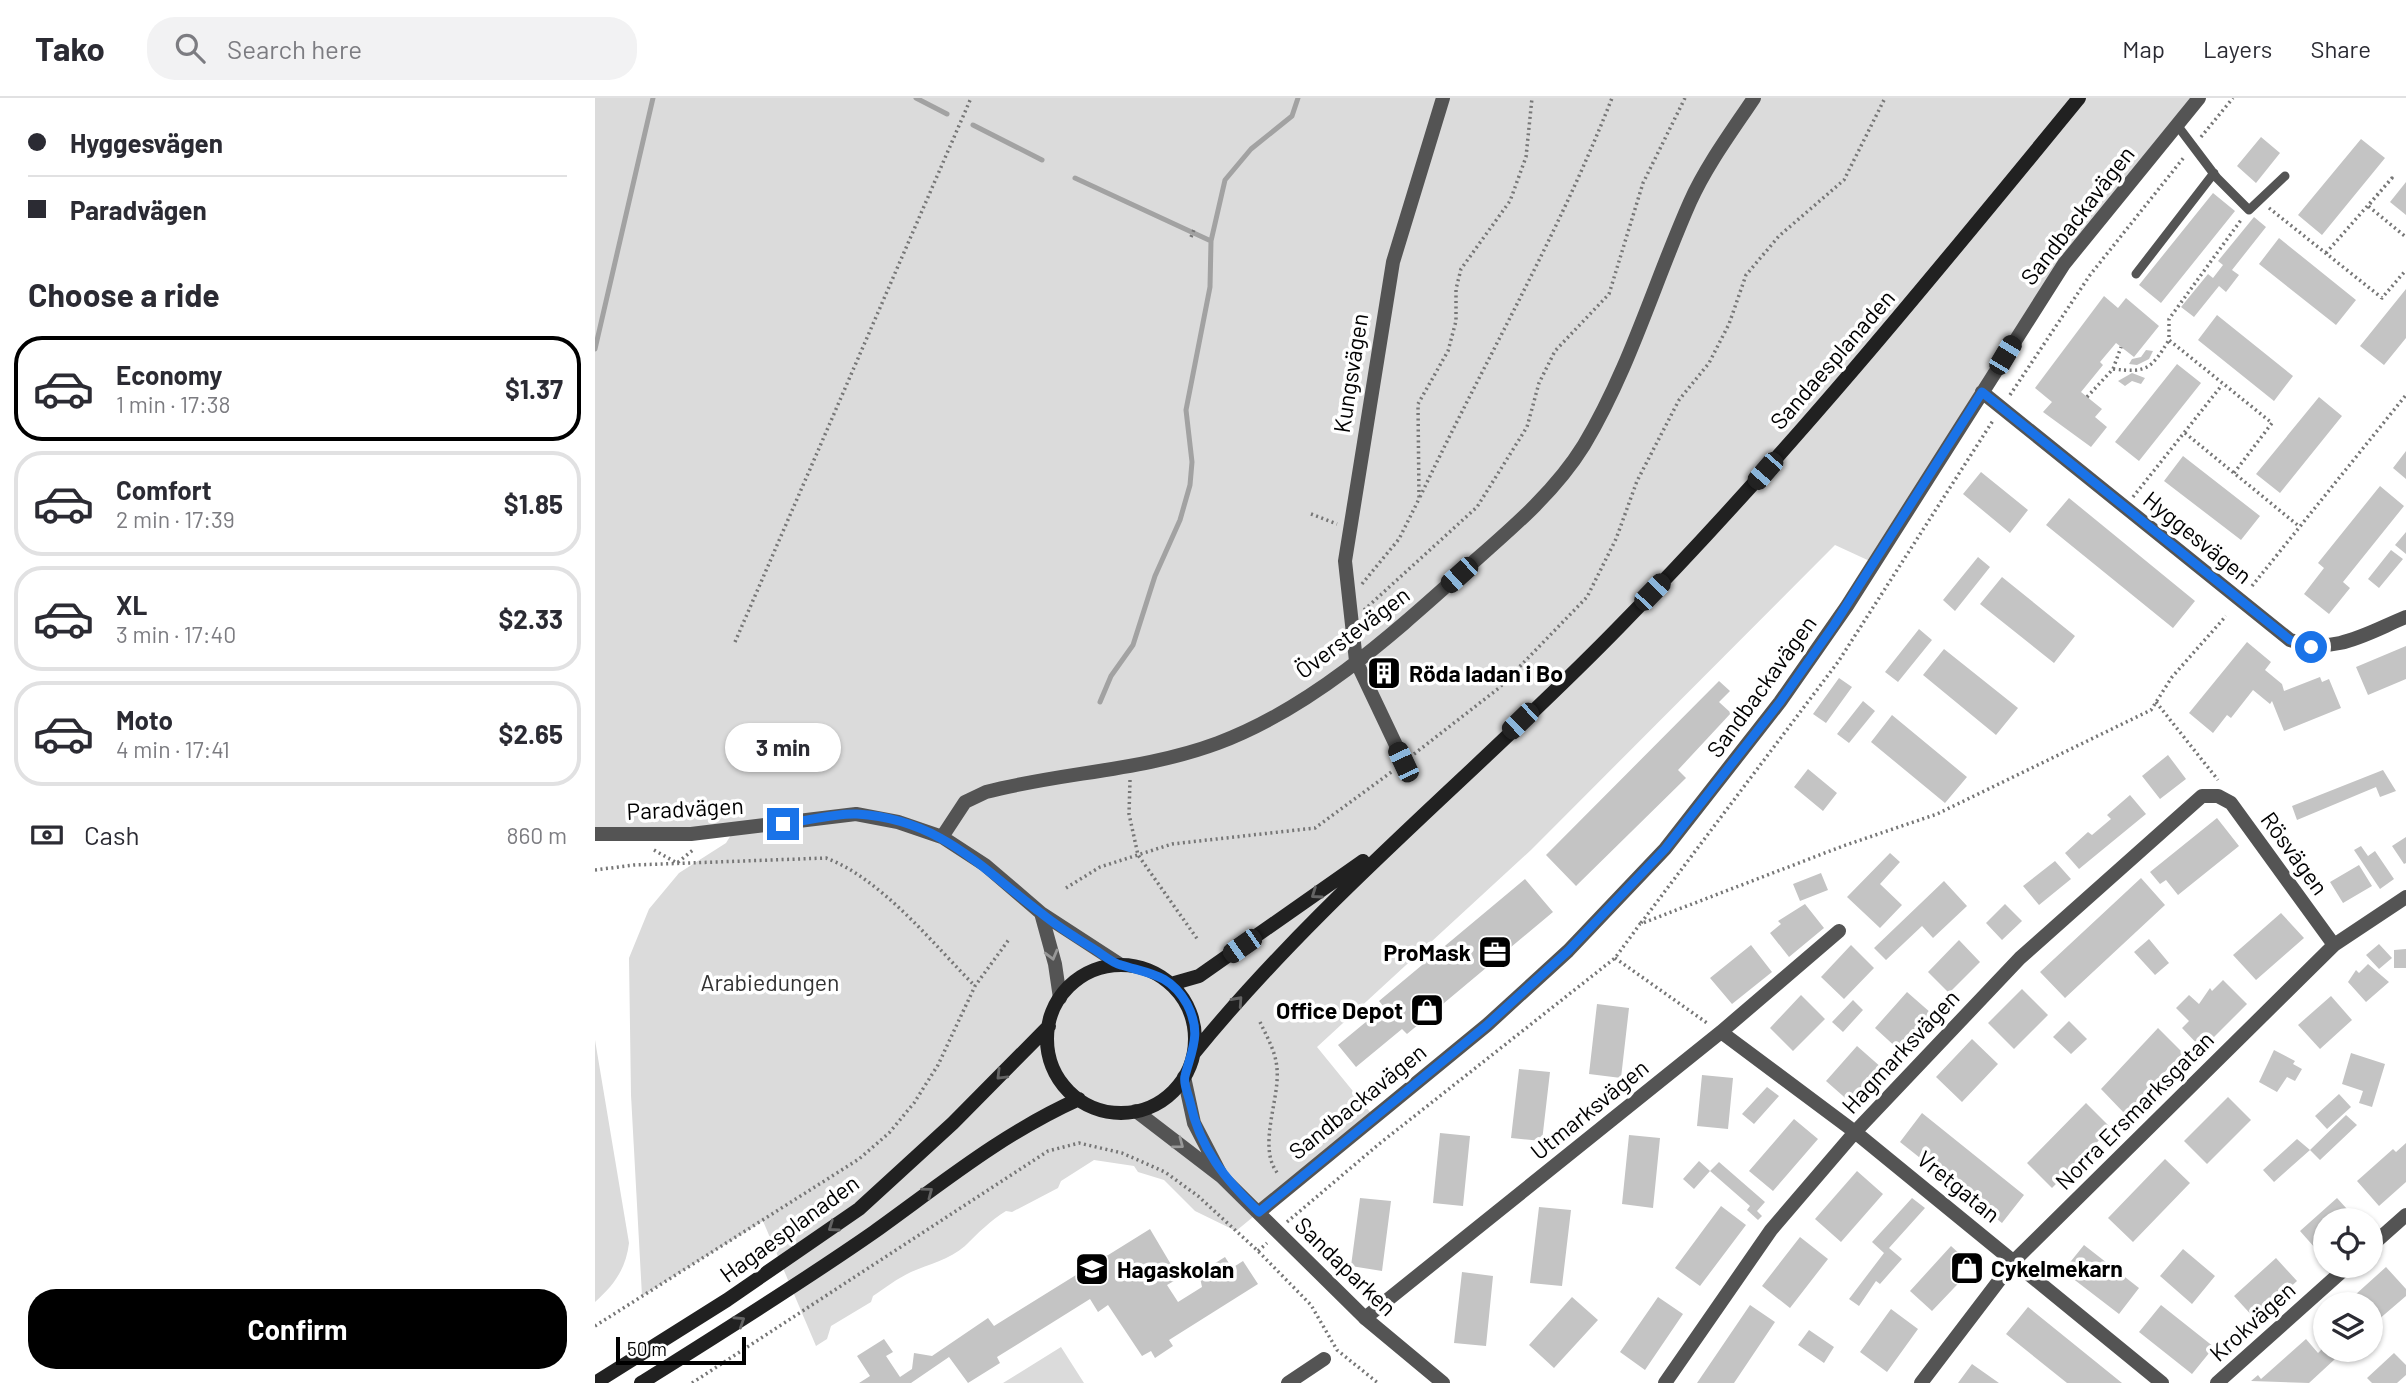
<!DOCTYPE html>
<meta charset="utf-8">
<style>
:root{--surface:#fff;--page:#f2f2f3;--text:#2b2b33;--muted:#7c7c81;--line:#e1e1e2;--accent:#000}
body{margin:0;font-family:Barlow,sans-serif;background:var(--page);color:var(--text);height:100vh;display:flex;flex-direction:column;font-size:26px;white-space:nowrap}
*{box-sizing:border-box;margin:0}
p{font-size:23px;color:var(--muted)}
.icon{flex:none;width:38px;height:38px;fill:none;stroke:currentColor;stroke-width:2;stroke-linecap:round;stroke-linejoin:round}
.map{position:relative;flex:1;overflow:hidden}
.drawer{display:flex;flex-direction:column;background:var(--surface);width:595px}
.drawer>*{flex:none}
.top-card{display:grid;align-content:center;height:154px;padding:0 28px;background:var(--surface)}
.tools{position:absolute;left:1718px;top:1110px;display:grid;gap:14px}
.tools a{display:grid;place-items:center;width:70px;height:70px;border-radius:50%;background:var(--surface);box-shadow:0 2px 5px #0004;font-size:35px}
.scale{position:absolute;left:21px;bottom:18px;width:130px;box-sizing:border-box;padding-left:7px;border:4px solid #000;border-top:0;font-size:19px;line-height:24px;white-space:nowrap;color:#000;-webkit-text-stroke:5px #fff;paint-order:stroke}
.end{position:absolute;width:32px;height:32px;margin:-16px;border:9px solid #1a73e8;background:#fff;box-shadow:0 0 0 4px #fff}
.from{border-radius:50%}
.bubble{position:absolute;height:49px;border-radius:24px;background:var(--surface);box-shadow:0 2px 5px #0004;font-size:23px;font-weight:700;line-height:49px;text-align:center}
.car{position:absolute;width:21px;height:42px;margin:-21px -10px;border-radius:9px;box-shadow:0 0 5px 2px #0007;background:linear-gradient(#222 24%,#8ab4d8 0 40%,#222 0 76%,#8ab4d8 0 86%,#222 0)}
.top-card b{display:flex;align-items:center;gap:24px;height:66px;font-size:26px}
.top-card b+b{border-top:2px solid var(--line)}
.top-card i{width:18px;height:18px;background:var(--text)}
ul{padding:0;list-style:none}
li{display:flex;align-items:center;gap:21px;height:105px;margin:0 14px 10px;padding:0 14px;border:4px solid var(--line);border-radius:28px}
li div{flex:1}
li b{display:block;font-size:26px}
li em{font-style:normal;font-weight:700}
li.current{border-color:var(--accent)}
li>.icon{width:63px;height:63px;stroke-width:1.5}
h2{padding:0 28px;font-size:32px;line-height:84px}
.pay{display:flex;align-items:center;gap:18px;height:77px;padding:0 28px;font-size:26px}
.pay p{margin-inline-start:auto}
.cta{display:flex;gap:14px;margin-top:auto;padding:14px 28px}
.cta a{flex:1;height:80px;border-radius:28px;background:var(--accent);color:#fff;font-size:28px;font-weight:700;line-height:80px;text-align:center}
header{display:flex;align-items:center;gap:42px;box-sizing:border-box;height:98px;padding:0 35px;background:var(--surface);border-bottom:2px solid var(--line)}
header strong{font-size:33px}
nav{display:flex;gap:38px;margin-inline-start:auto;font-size:24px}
.search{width:490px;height:63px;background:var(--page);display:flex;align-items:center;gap:18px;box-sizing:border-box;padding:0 24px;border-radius:28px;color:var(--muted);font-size:26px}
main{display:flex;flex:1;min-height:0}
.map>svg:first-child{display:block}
.green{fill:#dbdbdb}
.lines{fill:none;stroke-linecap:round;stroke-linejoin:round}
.stream{stroke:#a2a2a2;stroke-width:5}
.building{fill:#c4c4c4}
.path{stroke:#767676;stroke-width:3.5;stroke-dasharray:2 3.5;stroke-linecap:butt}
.service{stroke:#545454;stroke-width:9}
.minor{stroke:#545454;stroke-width:14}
.tertiary{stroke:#545454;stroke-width:14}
.secondary{stroke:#212121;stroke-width:14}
.oneway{stroke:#646464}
.oneway2{stroke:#989898}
.route{stroke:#1a73e8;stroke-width:9}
.labels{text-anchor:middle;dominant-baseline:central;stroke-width:7;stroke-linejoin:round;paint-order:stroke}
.street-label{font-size:23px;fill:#000;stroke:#fff}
.poi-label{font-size:23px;font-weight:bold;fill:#000;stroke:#fff;text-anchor:start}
.park-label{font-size:23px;fill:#323232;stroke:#fff}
</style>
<header>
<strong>Tako</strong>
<div class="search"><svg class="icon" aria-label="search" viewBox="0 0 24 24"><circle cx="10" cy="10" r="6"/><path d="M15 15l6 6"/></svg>Search here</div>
<nav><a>Map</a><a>Layers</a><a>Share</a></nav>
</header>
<main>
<section class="drawer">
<div class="top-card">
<b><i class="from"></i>Hyggesvägen</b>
<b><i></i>Paradvägen</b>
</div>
<h2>Choose a ride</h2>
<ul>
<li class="current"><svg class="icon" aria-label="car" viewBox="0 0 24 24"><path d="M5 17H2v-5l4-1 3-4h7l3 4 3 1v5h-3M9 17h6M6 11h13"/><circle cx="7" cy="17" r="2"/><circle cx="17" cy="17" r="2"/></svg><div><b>Economy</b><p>1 min · 17:38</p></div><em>$1.37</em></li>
<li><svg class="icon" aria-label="car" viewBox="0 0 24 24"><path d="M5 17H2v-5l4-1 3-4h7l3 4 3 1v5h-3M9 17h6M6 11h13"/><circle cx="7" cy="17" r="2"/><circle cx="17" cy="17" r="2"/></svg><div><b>Comfort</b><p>2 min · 17:39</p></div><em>$1.85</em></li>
<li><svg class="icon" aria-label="car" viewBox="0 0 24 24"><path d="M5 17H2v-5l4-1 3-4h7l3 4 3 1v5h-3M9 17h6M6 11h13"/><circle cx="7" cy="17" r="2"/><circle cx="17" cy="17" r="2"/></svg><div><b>XL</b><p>3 min · 17:40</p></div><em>$2.33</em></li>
<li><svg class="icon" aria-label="car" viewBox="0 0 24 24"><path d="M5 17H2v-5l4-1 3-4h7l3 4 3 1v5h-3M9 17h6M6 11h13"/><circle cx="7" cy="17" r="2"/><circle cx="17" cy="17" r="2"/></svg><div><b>Moto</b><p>4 min · 17:41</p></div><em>$2.65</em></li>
</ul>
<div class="pay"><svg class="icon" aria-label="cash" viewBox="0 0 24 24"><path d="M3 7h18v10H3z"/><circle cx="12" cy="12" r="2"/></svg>Cash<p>860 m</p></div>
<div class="cta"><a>Confirm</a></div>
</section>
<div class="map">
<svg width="1811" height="1285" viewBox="0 0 1811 1285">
<rect width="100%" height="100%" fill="#fff"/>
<path class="green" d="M0,0H1604L1514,110L1279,465L1240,447L936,752L722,949L779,1019L641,1133L600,1113L569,1082L543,1074L539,1068L499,1062L466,1083L463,1090L417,1114L411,1113C395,1123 383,1135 370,1148C354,1162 334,1166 316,1174C303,1180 290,1190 278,1198L276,1204L236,1228L232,1241L221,1248L168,1123L47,1198L36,997L34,860L54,811L84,775L131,745L139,732L0,736Z
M0,942L34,1145C31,1171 19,1187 0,1204Z
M466,1249L489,1285H408Z"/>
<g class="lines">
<path class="stream" d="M321,0L352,16
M378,27L447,62
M480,80L616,143
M0,251L58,0
M505,604L516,578L538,547L560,478L585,422L595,387L597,364L591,312L615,189L616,143L630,82L656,51L697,18L703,0"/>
</g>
<path class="building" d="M1666,39L1685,55L1661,85L1642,68Z
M1766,41L1790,60L1727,137L1703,117Z
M1811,84V117L1795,104Z
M1618,95L1640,113L1566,205L1544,187Z
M1659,119L1671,129L1637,172L1644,177L1631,194L1624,188L1599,219L1586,209L1613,176L1618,180L1628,167L1623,163Z
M1684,140L1761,202L1741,227L1664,166Z
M1811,191V240L1789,267L1765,248Z
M1509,198L1523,210L1531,200L1564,228L1539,259L1521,245L1505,264L1508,267L1486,294L1507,311L1500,319L1512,329L1496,349L1448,314L1457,304L1440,290Z
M1622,217L1698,278L1679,303L1603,242Z
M1551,252L1558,253L1554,261L1542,267L1534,266L1537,261L1546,259Z
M1582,266L1606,285L1544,363L1520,344Z
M1537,275L1550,280L1546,286L1537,283L1530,288L1523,283Z
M1724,299L1747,318L1685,395L1661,376Z
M1811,353V381L1798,370Z
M1588,358L1665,418L1646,442L1569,383Z
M1386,374L1433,412L1415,435L1368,396Z
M1785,388L1809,408L1748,484L1755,490L1734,516L1709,496L1729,470L1723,465Z
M1474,400L1600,503L1578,530L1451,427Z
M1811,434V456L1800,447Z
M1796,452L1808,461L1784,490L1773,481Z
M1383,459L1395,469L1360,513L1348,502Z
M1407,479L1480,538L1459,565L1385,506Z
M1324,531L1337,542L1303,584L1290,574Z
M1652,544L1676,564L1670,572L1687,586L1689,593L1725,579L1727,584L1734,581L1746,610L1689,633L1677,603L1675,606L1658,592L1636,620L1632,617L1618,635L1594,615Z
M1811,548V581L1773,597L1761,569Z
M1349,551L1423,610L1401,637L1328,577Z
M787,563L801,573L792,586L777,576Z
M1244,580L1257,589L1231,625L1218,616Z
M1124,583L1135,593L1124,604L1136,615L1083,672L1091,680L981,788L951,757Z
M1268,603L1280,613L1254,645L1242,636Z
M1297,617L1372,679L1350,705L1276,644Z
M1573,657L1591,681L1565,701L1547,678Z
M1213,671L1242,695L1228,713L1199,689Z
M1788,672L1801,693L1785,699L1781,689L1702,722L1697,708Z
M1535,697L1551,716L1484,771L1470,755L1493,734L1497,737L1516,721L1512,717Z
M1622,720L1644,748L1583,797L1571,782L1565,786L1555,774Z
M1811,739V765L1809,766L1797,748Z
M1766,748L1773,758L1780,753L1799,781L1785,791L1759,752Z
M1295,755L1305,764L1285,786L1307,807L1285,830L1252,799Z
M1460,763L1476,781L1444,807L1428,788Z
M1764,767L1777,788L1748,805L1735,784Z
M1226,775L1233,792L1205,803L1198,786Z
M1546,780L1570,807L1470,900L1445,874Z
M930,781L958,814L812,936L807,931L761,969L743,947L789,909L784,903Z
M1349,783L1372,808L1338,840L1327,828L1291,862L1279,850Z
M1210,806L1229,830L1194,859L1175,835L1186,826L1183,823Z
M1410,806L1427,823L1407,842L1391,825Z
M1686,815L1709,840L1661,882L1638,857Z
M1554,841L1574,865L1560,877L1539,854Z
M1364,842L1385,864L1354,895L1333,874Z
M1784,846L1797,860L1784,871L1771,857Z
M1156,847L1177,874L1137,906L1115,880Z
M1256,847L1279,870L1249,901L1226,879Z
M1811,851V870H1799V852Z
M1773,866L1794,884L1771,904L1753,884L1761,872L1764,875Z
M1628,882L1652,906L1607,951L1587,930L1594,923L1581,910L1594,897L1604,906L1615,890L1617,893Z
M1427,891L1453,917L1419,951L1393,925Z
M1312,894L1336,915L1304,952L1280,930Z
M1206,897L1230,921L1198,953L1175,930Z
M1736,898L1757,922L1725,951L1703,927Z
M1258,902L1268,912L1248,934L1237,924Z
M1002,906L1034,910L1026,980L994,976Z
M1474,923L1492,941L1476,956L1458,939Z
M1563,930L1588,955L1530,1016L1506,991Z
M1377,941L1403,966L1367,1004L1341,979Z
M1262,948L1287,970L1256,1005L1231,983Z
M1679,952L1700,963L1698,966L1707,971L1700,983L1692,979L1682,994L1664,984Z
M1756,955L1790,966L1777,1009L1764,1005L1768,993L1747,986Z
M924,971L955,974L947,1043L916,1040Z
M1107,977L1138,980L1133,1031L1102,1028Z
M1172,989L1184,998L1159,1026L1147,1016Z
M1744,996L1756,1009L1732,1031L1720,1018Z
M1633,999L1656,1022L1612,1066L1589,1043Z
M1491,1005L1516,1030L1457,1090L1432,1065Z
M1327,1015L1429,1097L1407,1125L1305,1044Z
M1751,1017L1762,1027L1725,1062L1715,1052L1679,1084L1668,1072L1702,1041L1715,1052Z
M1199,1021L1223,1041L1178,1093L1154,1073Z
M845,1035L875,1038L868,1108L838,1105Z
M1034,1037L1065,1040L1058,1110L1027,1106Z
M1811,1045V1084L1784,1108L1762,1083L1798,1051L1801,1054Z
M1570,1061L1595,1085L1538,1144L1513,1120Z
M1104,1063L1115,1073L1099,1091L1088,1081Z
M1124,1064L1170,1104L1162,1113L1167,1118L1163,1122L1152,1112L1155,1108L1115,1073Z
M1262,1073L1288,1096L1246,1144L1220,1121Z
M765,1100L796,1103L787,1173L756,1168Z
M1317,1100L1330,1110L1294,1150L1307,1161L1285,1186L1281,1183L1264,1208L1254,1201L1289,1155L1277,1144Z
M1742,1100L1762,1122H1731L1728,1159L1705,1133Z
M1126,1108L1151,1127L1105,1188L1080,1170Z
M944,1109L976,1112L967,1188L935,1185Z
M555,1131L584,1180L572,1187L583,1204L607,1189L604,1175L630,1159L637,1170L648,1163L663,1186L574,1242L578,1248L560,1260L556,1253L547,1258L513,1207L503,1214L495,1201L402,1259L405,1265L373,1285L354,1259L316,1285H264L275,1278L262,1258L289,1241L298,1254L291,1258L305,1279L317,1271L319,1255L337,1258L393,1220L399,1228Z
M1205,1139L1233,1161L1195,1210L1167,1188Z
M1489,1147L1544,1190L1524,1216L1468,1173Z
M1356,1148L1379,1169L1337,1213L1315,1193Z
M1588,1151L1620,1178L1597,1206L1565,1178Z
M1681,1160L1702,1183L1660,1221L1639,1198Z
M1791,1169L1811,1191V1198L1776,1228V1206H1750Z
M867,1174L898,1178L891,1248L859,1245Z
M977,1199L1003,1222L959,1270L934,1247Z
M1063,1199L1088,1216L1050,1272L1025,1254Z
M1155,1207L1180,1224L1139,1285H1102Z
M1566,1207L1619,1249L1597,1276L1544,1234Z
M1433,1209L1527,1285H1472L1411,1236Z
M1296,1211L1323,1231L1292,1274L1265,1254Z
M1214,1232L1239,1249L1229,1265L1203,1247Z
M1711,1241L1723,1255L1729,1249L1740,1261L1714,1285L1656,1283L1663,1277L1666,1281Z
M1799,1255L1811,1267V1277L1802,1285H1777L1772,1280Z
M1377,1266L1404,1285H1363Z"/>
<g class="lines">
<path class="path" d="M1606,39L1638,0
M1674,110L1787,200L1811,172
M596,139L600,129
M1731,155L1797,80L1773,108L1811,139
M1518,271C1552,275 1556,271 1574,242
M1415,297L1495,177L1590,58
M1492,299L1518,271L1526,249
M1590,335L1705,429
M1639,375L1677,325L1574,242V221L1646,122
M825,399C888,266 963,138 1017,0
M1538,399L1627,287
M716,416L742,426
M767,486L804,441L824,401L823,306L853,253L861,223V191L866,171L915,103L931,59L937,0
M1657,488L1811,297
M769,512L882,409L932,329L944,285L960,253L1014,196L1048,85L1090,0
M140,544L376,0
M1561,604L1623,682
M819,656L904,590L992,499L1021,441L1042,383L1084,302L1114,265L1134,226L1151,177L1184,138L1249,82L1290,0
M535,682L534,716L543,757L603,842
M59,752L82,765L98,752
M0,772L39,767L231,760C287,781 338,846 380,888
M471,790L505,769L577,746L720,730L799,672
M1046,825L1243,564L1399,321
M1020,860L1112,925
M665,924C672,939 681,954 682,971C685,1002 661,1051 684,1077
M692,1124L784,1046L1020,860L1045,826L1248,748L1342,716L1556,612L1577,579L1631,518
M663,1153L672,1145
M0,1228L264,1061L294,1035L319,1005L343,967L380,888L415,840
M97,1285L453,1053L484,1045L527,1055L570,1074L603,1098L663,1153L716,1207L742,1252L783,1285"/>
<path class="service" d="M1582,27L1622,80L1654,112L1690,78
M1541,176L1619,75"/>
<path class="minor" d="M1387,294L1695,542C1740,557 1770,536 1811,519
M809,664L761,563L750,463L798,164L848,0
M0,736H96L261,716L303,724L347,739L390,767L446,815L526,867
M347,739L370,704L391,694C467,674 548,673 623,645C719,609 800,534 875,467C916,431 960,394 989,347C1035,270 1059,185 1095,104C1111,68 1137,33 1159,0
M446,815L460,866L465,900
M1126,934L1260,1034L1567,1285
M664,1114L892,927L973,853L1070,751L1185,604L1252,508L1469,166L1604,0
M1776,1148L1811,1117
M770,1220L1126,934L1244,833
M693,1285L729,1261
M1070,1285L1176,1132L1260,1034L1425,860L1607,698H1623L1636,705L1739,847
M1326,1285L1419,1163L1739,847L1811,799
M1622,1285L1754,1167"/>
<path class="tertiary" d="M589,979L599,1025L625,1075
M541,1013L627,1079L770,1220L848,1285"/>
<path class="secondary" d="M452 941a74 74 0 1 1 148 0a74 74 0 1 1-148 0Z
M576,886L604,878L768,763
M599,955C726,799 884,673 1024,529C1188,362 1336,181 1484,0
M0,1285L132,1202L264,1111L358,1025L454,928
M46,1285C124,1236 203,1187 279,1134C346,1086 408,1035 484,1001"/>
</g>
<defs><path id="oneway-chevron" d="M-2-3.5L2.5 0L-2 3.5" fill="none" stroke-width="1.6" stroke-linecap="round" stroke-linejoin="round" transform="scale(1.75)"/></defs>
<g class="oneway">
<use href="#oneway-chevron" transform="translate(721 796) rotate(145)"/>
<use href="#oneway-chevron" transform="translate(643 903) rotate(-48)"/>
<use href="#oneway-chevron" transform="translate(406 977) rotate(135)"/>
<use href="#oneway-chevron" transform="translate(333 1094) rotate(-37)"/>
<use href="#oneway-chevron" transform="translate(238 1129) rotate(145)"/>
<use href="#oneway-chevron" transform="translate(145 1223) rotate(-33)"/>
</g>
<g class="oneway2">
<use href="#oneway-chevron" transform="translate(457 857) rotate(75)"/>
<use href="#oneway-chevron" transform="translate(584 1046) rotate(37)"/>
</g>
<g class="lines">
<path class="route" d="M188,726C212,723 239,715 262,716C345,721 386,770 446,815C462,828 481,840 499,851C507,856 517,865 526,867C555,876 575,876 592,906C607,935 597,951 590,978C588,985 593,996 595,1004C605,1051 630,1081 664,1114L892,927L973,853L1070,751L1185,604L1239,527L1387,294L1695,542L1716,549"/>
</g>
<defs>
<g id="building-square" transform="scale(1.75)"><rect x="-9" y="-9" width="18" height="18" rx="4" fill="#000" stroke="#fff"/><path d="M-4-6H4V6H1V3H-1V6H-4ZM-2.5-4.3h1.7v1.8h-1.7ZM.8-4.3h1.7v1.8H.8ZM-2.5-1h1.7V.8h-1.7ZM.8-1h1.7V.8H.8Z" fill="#fff"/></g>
<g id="office-square" transform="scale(1.75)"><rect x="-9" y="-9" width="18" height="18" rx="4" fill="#000" stroke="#fff"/><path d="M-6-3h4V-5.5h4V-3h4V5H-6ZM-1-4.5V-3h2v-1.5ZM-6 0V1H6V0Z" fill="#fff"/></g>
<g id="shop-square" transform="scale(1.75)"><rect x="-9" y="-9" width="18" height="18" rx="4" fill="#000" stroke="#fff"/><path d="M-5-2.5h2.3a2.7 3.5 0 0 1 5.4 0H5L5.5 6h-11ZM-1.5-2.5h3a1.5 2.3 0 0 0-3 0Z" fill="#fff"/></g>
<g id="school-square" transform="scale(1.75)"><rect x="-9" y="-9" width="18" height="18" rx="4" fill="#000" stroke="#fff"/><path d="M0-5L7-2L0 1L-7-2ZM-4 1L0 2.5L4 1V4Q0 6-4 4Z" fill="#fff"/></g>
</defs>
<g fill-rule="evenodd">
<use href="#building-square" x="789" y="575"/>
<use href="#office-square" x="900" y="854"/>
<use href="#shop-square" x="832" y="912"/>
<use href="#shop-square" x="1372" y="1170"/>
<use href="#school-square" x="497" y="1171"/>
</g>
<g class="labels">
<g class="street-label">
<text transform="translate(1482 117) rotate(-52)">Sandbackavägen</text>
<text transform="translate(1237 261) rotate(-49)">Sandaesplanaden</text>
<text transform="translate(755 275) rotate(-81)">Kungsvägen</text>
<text transform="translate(1603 439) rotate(39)">Hyggesvägen</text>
<text transform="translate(757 534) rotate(-37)">Överstevägen</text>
<text transform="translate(1166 588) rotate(-54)">Sandbackavägen</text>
<text transform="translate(90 710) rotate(-3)">Paradvägen</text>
<text transform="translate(1700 755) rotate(54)">Rösvägen</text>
<text transform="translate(1305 953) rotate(-47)">Hagmarksvägen</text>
<text transform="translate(762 1003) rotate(-39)">Sandbackavägen</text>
<text transform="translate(994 1011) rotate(-39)">Utmarksvägen</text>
<text transform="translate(1539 1012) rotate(-45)">Norra Ersmarksgatan</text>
<text transform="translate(1364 1088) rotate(39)">Vretgatan</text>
<text transform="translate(194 1130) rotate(-36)">Hagaesplanaden</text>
<text transform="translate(751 1168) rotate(44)">Sandaparken</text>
<text transform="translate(1657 1223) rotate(-42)">Krokvägen</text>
</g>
<g class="poi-label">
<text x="814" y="575">Röda ladan i Bo</text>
<text x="876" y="854" text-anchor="end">ProMask</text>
<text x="808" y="912" text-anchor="end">Office Depot</text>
<text x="1396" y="1170">Cykelmekarn</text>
<text x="522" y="1171">Hagaskolan</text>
</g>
<g class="park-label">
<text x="175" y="884">Arabiedungen</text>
</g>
</g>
</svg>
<div class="tools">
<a><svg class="icon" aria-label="locate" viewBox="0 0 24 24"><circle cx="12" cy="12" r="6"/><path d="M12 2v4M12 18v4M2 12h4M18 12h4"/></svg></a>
<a><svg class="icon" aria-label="layers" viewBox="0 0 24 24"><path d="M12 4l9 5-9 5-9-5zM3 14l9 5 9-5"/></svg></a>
</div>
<div class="scale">50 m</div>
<i class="end from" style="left:1716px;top:549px"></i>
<i class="end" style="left:188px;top:726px"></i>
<div class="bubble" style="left:130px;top:625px;width:116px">3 min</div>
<i class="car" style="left:1410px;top:257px;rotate:31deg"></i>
<i class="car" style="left:1170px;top:373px;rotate:221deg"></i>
<i class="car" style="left:864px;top:477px;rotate:228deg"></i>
<i class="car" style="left:1057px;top:494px;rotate:44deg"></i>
<i class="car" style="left:925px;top:623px;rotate:226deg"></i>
<i class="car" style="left:808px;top:664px;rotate:335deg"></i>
<i class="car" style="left:647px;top:848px;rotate:235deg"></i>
</div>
</main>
